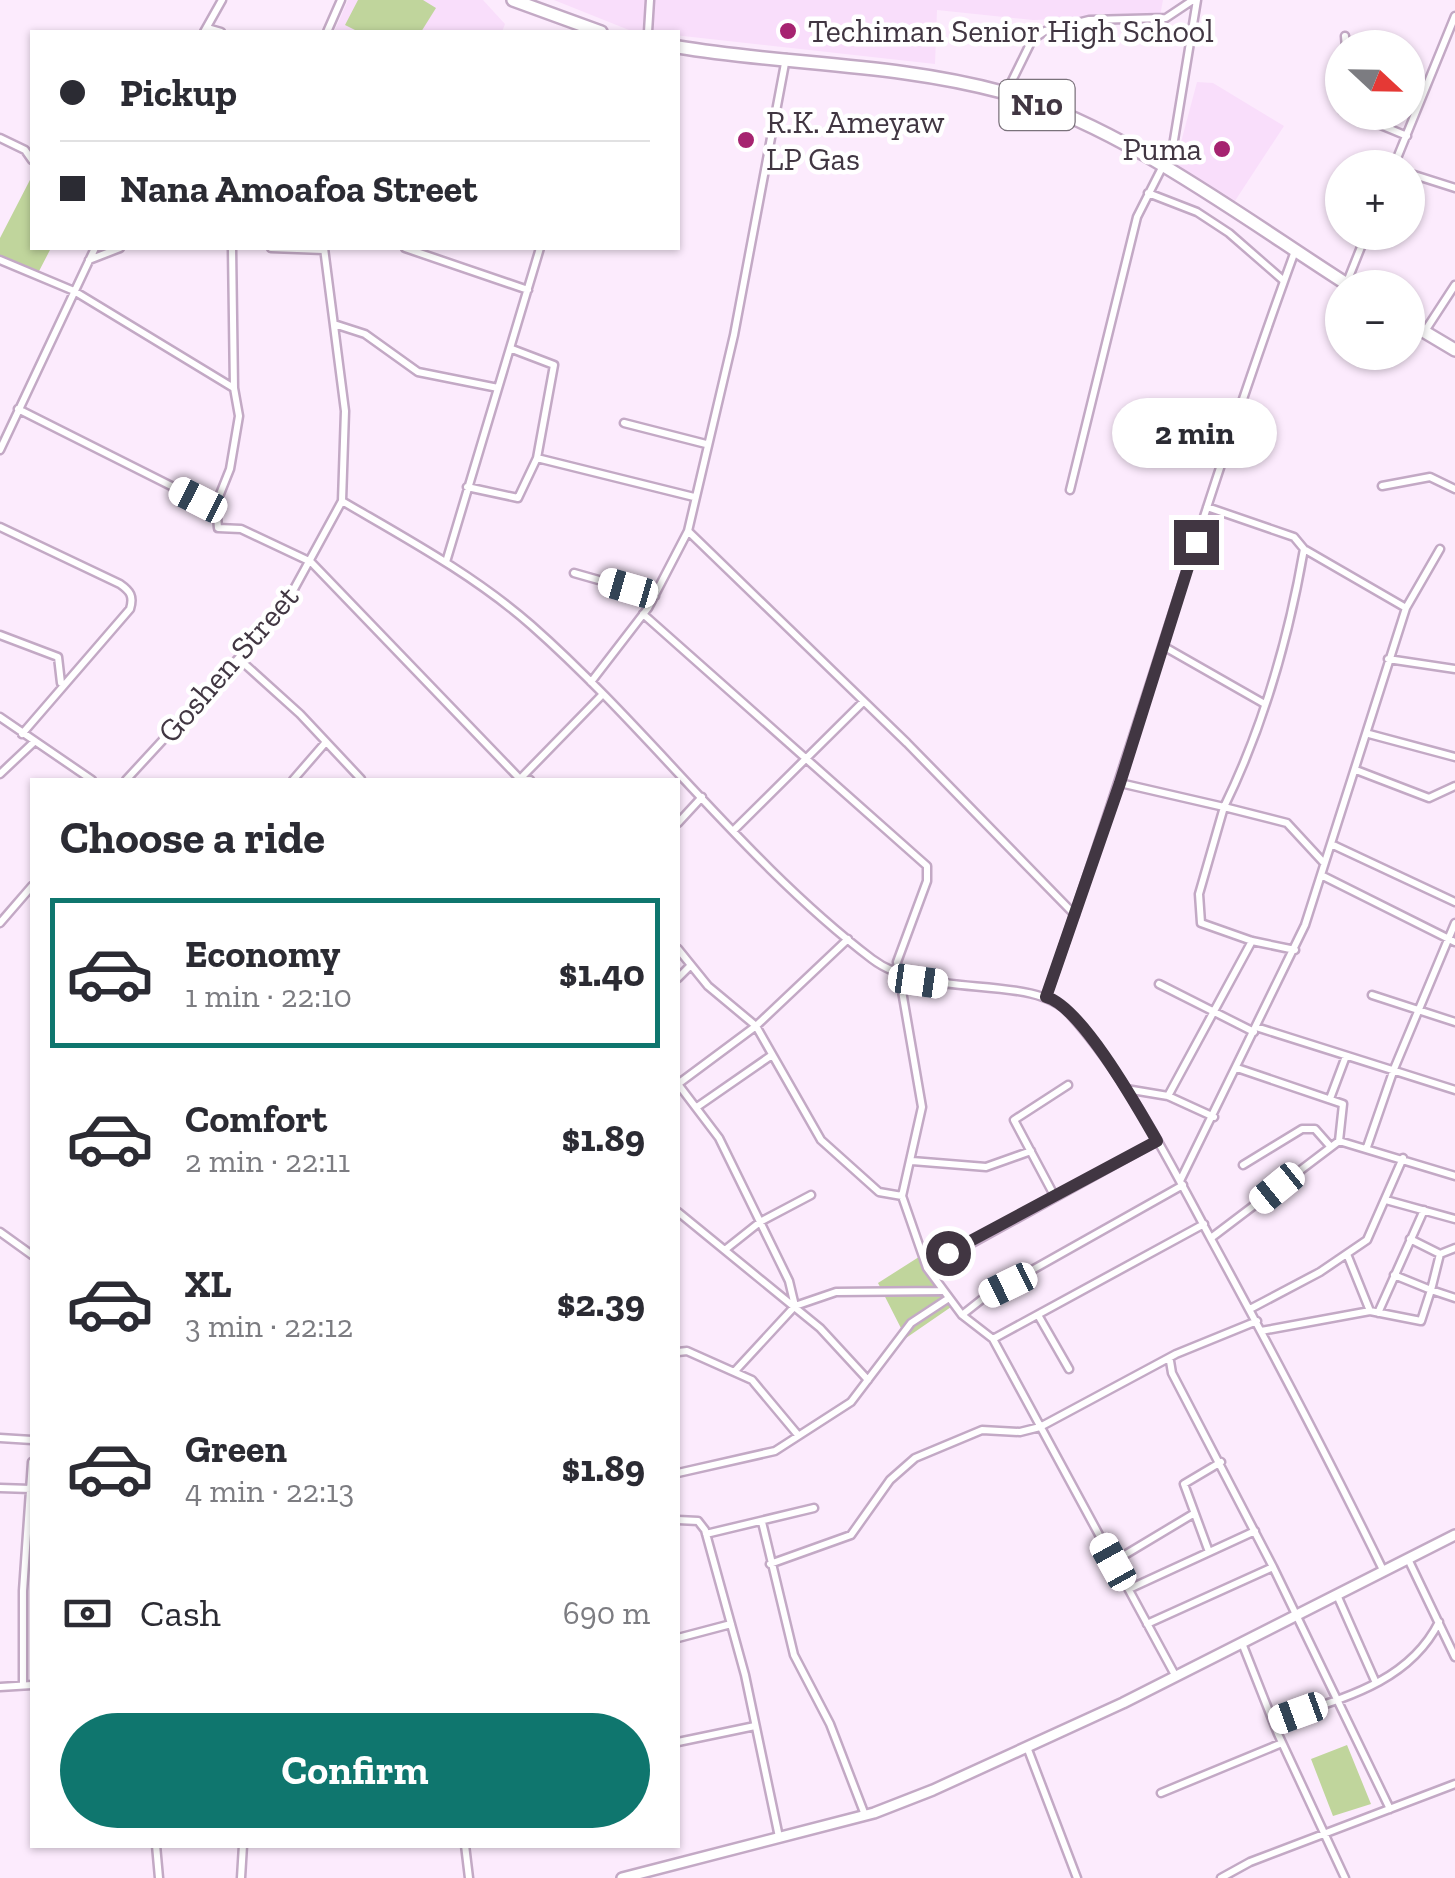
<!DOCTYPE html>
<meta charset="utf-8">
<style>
:root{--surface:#fff;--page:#f7f7f7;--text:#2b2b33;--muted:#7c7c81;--line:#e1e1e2;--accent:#0f766e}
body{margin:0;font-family:"Zilla Slab",serif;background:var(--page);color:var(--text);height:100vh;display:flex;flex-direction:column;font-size:38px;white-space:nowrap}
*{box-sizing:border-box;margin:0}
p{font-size:32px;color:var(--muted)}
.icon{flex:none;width:55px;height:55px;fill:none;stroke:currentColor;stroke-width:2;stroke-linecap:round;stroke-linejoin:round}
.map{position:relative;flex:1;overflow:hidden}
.details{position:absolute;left:30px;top:778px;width:650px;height:1070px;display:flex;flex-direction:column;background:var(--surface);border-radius:0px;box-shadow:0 2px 8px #0004}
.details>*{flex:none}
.hud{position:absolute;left:30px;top:30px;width:650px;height:220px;border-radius:0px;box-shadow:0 2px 8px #0004;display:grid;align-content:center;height:220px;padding:0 30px;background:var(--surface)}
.needle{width:65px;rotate:112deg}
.tools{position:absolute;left:1325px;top:30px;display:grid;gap:20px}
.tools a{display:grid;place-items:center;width:100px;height:100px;border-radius:50%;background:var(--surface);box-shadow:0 2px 8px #0004;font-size:50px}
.end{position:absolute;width:45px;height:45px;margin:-22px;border:12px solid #413642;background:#fff;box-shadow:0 0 0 5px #fff}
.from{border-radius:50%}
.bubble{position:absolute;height:70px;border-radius:35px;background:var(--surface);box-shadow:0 2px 8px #0004;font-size:32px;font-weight:700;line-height:70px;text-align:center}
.car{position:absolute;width:30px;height:60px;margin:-30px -15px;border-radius:12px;box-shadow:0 0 8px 2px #0007;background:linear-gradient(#fff 24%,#345 0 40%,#fff 0 76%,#345 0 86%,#fff 0)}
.hud b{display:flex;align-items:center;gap:35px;height:95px;font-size:38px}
.hud b+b{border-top:2px solid var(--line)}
.hud i{width:25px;height:25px;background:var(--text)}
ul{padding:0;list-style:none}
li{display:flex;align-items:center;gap:30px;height:150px;margin:0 20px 15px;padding:0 10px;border:5px solid transparent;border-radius:0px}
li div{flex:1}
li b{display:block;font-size:38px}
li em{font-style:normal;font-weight:700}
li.active{border-color:var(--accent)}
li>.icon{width:90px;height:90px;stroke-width:1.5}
h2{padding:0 30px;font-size:45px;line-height:120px}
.pay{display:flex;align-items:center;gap:25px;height:110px;padding:0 30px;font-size:38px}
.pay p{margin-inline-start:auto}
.action{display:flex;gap:20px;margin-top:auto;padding:20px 30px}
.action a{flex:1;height:115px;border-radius:60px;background:var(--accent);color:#fff;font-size:40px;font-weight:700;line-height:115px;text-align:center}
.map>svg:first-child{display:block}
.built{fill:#f9defb}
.green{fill:#c0d59c}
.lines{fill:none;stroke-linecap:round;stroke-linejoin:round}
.minor-casing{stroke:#c3a9c5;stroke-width:11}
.tertiary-casing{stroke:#c3a9c5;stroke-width:14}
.trunk-casing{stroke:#c3a9c5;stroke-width:16}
.minor{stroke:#fff;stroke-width:6}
.tertiary{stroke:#fff;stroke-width:9}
.trunk{stroke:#fff;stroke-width:11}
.route{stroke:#413642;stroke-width:12}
.poi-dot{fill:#a62370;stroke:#fff;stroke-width:4}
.labels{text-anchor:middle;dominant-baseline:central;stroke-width:9;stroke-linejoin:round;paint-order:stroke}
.shield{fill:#fff;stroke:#7a727b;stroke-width:2.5}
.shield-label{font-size:30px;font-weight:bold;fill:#413642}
.poi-label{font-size:32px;fill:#413642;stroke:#fff;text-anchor:start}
.street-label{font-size:32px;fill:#413642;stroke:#fff}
</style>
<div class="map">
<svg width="1455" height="1878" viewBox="0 0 1455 1878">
<rect width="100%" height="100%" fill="#fcebfd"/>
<path class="built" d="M348,0H483L505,24L502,32H334Z
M554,0H1163L1160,16L1033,20L937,10L935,64L629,30Z
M1197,82L1213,83L1284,126L1233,204L1175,165Z"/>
<path class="green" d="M358,0H423L436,8L421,32H359L345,25Z
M32,176V248H51L37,275L0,258V238Z
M922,1255L951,1307L906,1338L878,1283Z
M1347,1745L1371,1804L1333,1816L1311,1759Z"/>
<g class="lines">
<g class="minor-casing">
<path id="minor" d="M207,28L221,32
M204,32L222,0
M327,32L341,0
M648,32L650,0
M1345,36L1346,48
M1342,86L1338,101L1342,110
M1006,93L1032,40L1045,31L1089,20L1166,18L1193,0
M1349,112L1407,136
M0,138L25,150L32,160
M1393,168L1455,16
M1408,173L1455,188
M1148,193L1197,212L1229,233L1284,281
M232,248L234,388L239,416L230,469L216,504L218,528L241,529L311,562L520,779L530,780
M271,248L324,250
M405,248L528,290
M0,260L74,291L232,387
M89,260L120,248
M1347,282L1367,232
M334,324L365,334L418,372L498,388
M1425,331L1455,285
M18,409L215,508
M624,423L706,444
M0,450L95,248
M537,458L694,497
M1382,486L1430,477L1455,489
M467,487L518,498L537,458L554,365L512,349
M1070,490L1137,217L1173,146L1197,0
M342,501C407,539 474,575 531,625C650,730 745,862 872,959C927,1001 1033,972 1070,1014C1129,1080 1169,1161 1211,1239C1271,1349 1329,1459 1384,1572
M0,527L120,584C130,591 134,596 130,609L22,734
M688,531L734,335L786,58
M446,562L540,248
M574,573L655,596
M1406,608L1440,549
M643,614L927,866V881L897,962L922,1107L902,1196L927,1268L962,1315L993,1339L1175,1675
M0,635L58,657L61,683
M1163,646L1263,703
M239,659L300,714L361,779
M1388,659L1455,669
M591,682L648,608L688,531L907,743L1075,915
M0,717L92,780
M1369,734L1455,757
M1356,770L1429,798L1455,786
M0,774L34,742
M520,779L602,695
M126,780L282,611L342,501L345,411L324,248
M293,780L326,742
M1120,783L1224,807C1263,727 1289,636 1304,549
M678,823L702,797
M734,830L863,702
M1331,844L1455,902
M1321,875L1455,942
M0,923L32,886
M678,949L708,986L756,1026L821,1140L879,1192L902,1196
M1295,950L1252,941L1201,923L1199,894L1224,807L1287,823L1324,863
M678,978L690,966
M1159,984L1254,1032
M1372,995L1455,1022
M1046,997C1133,750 1205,497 1295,251
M1256,1027L1455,1090
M1237,1068L1343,1104L1339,1141
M678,1084L719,1138L789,1281L795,1306
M678,1084L756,1026L848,939
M1126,1089L1168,1096L1214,1117
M1168,1096L1252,941
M1331,1096L1346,1056
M697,1107L772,1055
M1367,1147L1394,1069L1455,923
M912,1161L986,1167L1031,1151
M1243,1165L1302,1129H1315L1330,1146
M1180,1181L1305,925L1406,608L1304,549L1294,537L1207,507
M1055,1197L1014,1120L1068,1085
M1386,1200L1455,1219
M678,1212L820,1328L868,1380
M0,1232L32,1255
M1211,1238L1339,1141L1455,1176
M1410,1239L1440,1254
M726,1249L760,1222L811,1195
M1347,1254L1370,1311
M927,1268L1157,1141
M1394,1275L1431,1290L1440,1254L1455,1248
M1250,1309L1320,1272L1367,1240L1403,1158
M1378,1313L1424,1210
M962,1315L986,1296L1183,1185
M1038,1315L1069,1369
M1261,1331L1370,1311L1421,1321L1431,1290L1455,1298
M993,1339L1204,1224
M678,1352L687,1351L752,1380L798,1435
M1170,1361L1172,1373L1273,1567L1390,1809
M735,1371L795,1306L836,1292L942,1291
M0,1438L32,1440
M678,1473L775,1451L851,1402L911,1323L949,1298
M0,1488L31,1489
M678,1520L698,1521L705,1530L745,1675L779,1837
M762,1522L794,1655L830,1724L865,1815
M706,1534L814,1508
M1209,1552L1184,1484L1221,1462
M1408,1559L1455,1657
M1113,1562L1193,1514
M770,1564L851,1535L890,1480L915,1458L982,1430L1020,1432L1040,1427L1176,1354L1257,1321
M1129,1589L1255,1531
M1337,1595L1376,1683
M1147,1624L1273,1567
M678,1638L731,1624
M1242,1643L1278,1734L1345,1878
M23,1685V1591L32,1462
M0,1687L32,1685
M1273,1721C1335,1700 1407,1686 1439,1622
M678,1742L755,1726
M1027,1747L1077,1878
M1161,1793L1282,1743
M156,1845L159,1878
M465,1845L469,1878
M241,1878L243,1845
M1221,1878L1250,1862L1455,1784"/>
</g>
<g class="tertiary-casing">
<path id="tertiary" d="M622,1878L874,1813L933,1790L1123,1703L1455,1535"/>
</g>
<g class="trunk-casing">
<path id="trunk" d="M513,0L601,32
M678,47C786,65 895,63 1002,92C1122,125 1247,221 1353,288
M1408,322L1455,350"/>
</g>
<use href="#minor" class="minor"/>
<use href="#tertiary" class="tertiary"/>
<use href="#trunk" class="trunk"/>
</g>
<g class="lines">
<path class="route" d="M948,1253L1157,1141C1138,1108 1081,1006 1046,997L1120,783L1196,542"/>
</g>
<g class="poi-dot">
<circle cx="788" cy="31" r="10"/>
<circle cx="746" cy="140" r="10"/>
<circle cx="1222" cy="149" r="10"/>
</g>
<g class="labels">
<rect class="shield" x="999.5" y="80" width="75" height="50" rx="8"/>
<g class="shield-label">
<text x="1037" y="105">N10</text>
</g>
<g class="poi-label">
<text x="808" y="31">Techiman Senior High School</text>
<text x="766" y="122">R.K. Ameyaw<tspan x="766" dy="37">LP Gas</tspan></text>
<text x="1202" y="149" text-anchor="end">Puma</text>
</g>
<g class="street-label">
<text transform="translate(228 664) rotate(-49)">Goshen Street</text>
</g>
</g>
</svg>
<div class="tools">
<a><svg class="needle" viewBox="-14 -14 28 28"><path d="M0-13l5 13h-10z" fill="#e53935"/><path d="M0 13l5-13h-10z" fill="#7c7c81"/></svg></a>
<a>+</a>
<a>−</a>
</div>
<i class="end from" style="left:948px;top:1253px"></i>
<i class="end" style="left:1196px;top:542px"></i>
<div class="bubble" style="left:1112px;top:398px;width:165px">2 min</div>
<i class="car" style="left:198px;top:500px;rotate:297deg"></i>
<i class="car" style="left:628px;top:588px;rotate:286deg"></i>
<i class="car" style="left:918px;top:981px;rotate:98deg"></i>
<i class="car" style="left:1277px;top:1188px;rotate:231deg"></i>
<i class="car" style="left:1008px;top:1285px;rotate:244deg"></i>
<i class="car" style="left:1113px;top:1562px;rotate:331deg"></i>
<i class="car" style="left:1298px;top:1713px;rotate:250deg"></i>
<div class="hud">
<b><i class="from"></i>Pickup</b>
<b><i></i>Nana Amoafoa Street</b>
</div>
<section class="details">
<h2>Choose a ride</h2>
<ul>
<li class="active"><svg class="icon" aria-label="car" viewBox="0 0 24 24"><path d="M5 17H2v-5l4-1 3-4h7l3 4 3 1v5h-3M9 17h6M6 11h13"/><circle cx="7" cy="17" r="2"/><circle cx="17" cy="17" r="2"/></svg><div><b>Economy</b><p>1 min · 22:10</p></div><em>$1.40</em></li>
<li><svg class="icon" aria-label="car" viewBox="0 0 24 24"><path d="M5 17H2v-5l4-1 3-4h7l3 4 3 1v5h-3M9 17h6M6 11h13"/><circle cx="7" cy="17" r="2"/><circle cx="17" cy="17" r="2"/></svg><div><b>Comfort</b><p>2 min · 22:11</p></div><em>$1.89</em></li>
<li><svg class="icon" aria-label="car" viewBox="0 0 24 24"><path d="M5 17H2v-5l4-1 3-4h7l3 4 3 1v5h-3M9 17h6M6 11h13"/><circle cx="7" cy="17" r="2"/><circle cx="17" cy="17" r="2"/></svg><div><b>XL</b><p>3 min · 22:12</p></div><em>$2.39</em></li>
<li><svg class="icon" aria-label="car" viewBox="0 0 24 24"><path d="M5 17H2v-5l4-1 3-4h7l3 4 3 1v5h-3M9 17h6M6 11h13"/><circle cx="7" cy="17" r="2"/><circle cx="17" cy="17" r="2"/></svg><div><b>Green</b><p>4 min · 22:13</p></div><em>$1.89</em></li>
</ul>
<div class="pay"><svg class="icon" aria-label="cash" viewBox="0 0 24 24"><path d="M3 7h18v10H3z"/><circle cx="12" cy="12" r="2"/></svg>Cash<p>690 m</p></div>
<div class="action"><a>Confirm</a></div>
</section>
</div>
